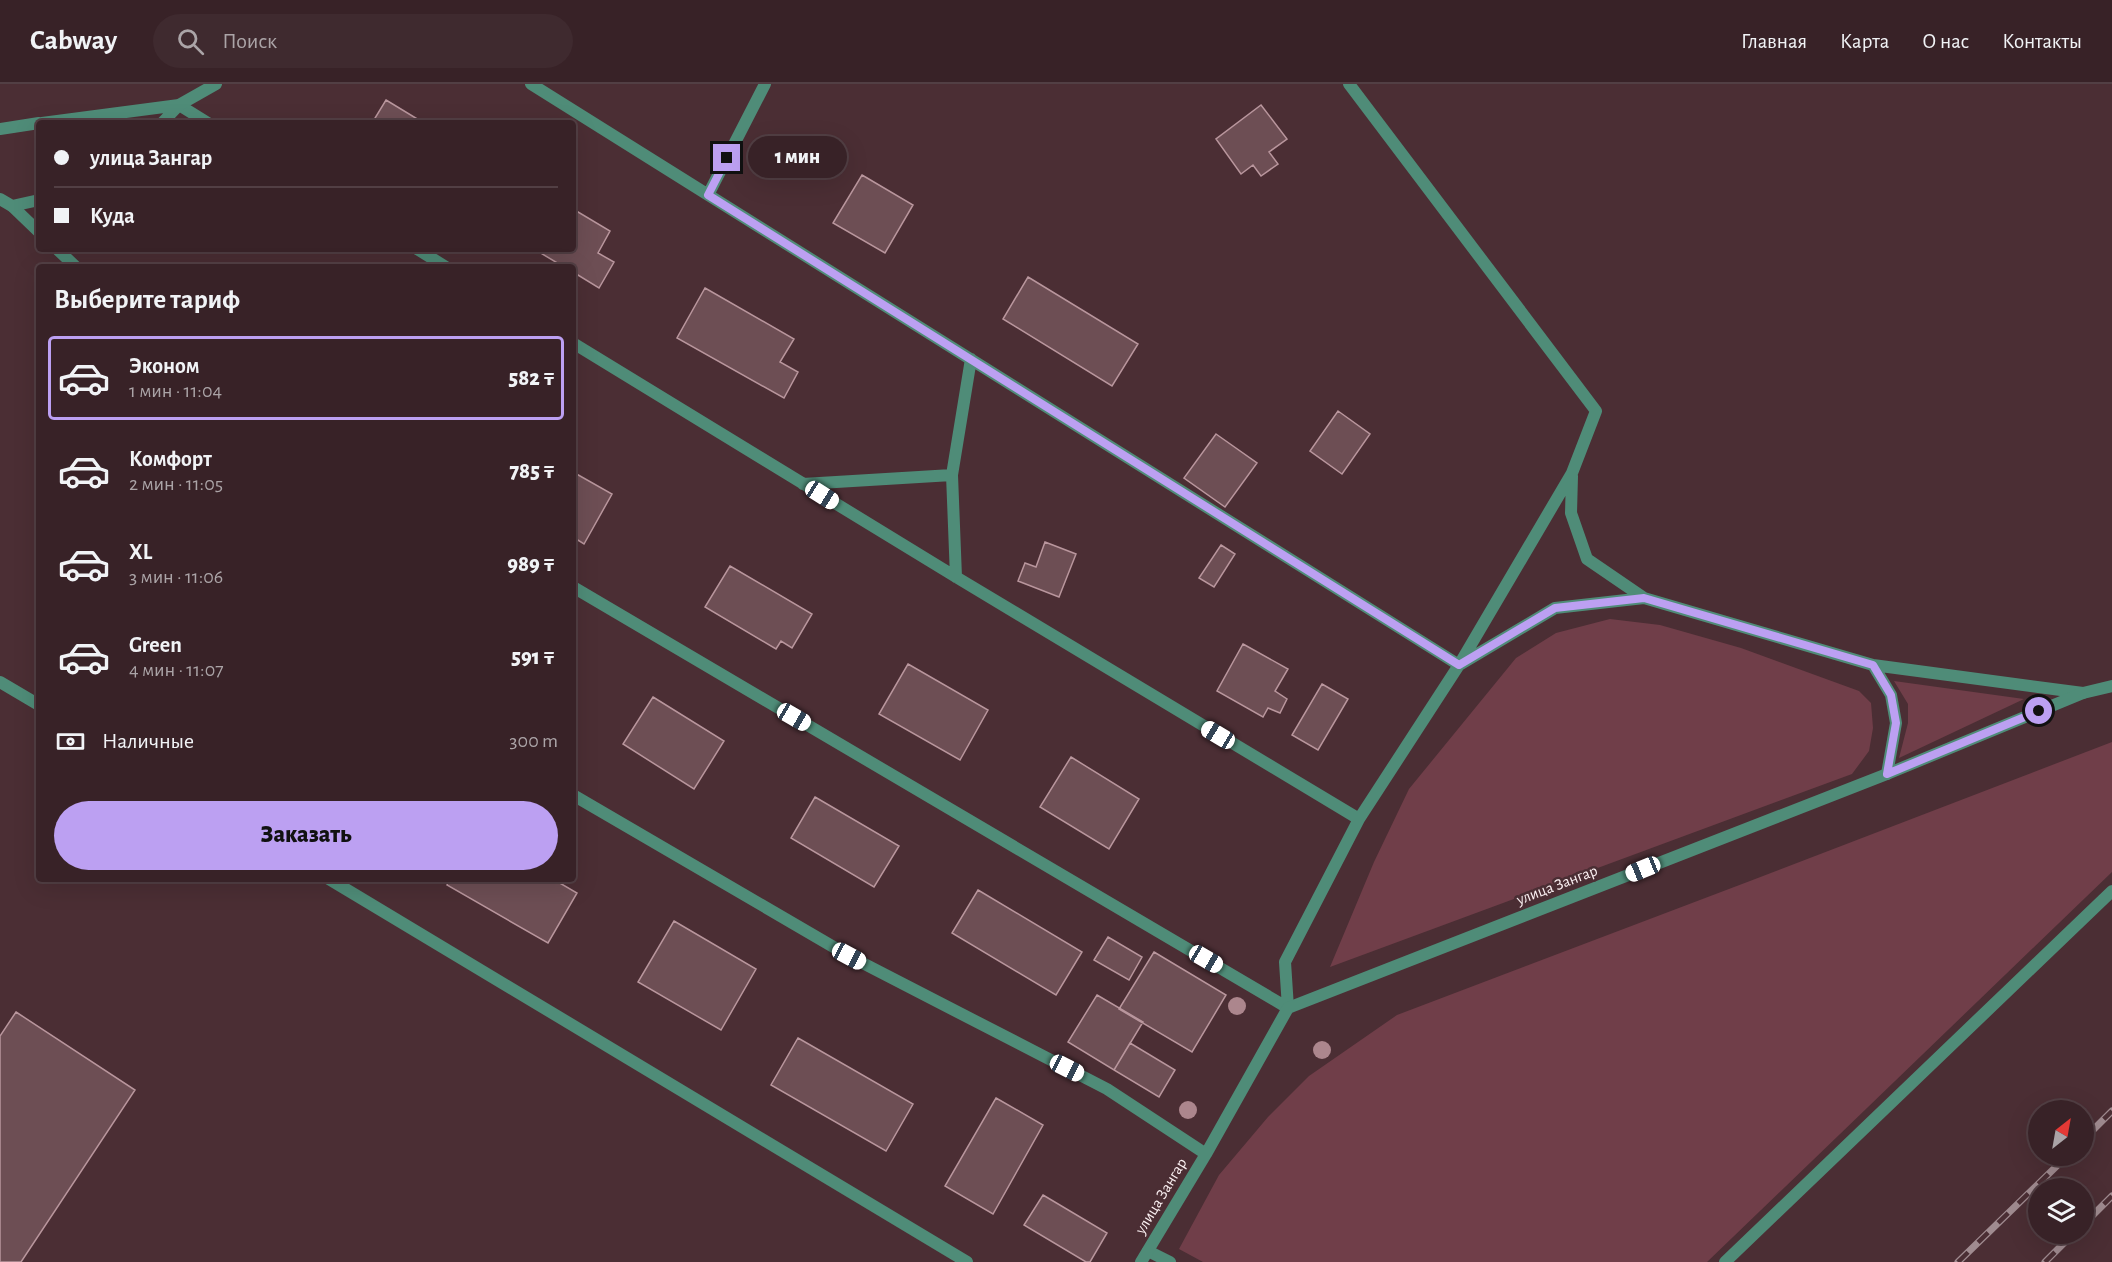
<!DOCTYPE html>
<html lang="ru">
<meta charset="utf-8">
<style>
:root{--surface:#382227;--page:#3f2a2f;--text:#f1f3f6;--muted:#aba4a7;--line:#523f44;--accent:#bca0f2}
body{margin:0;font-family:"Alegreya Sans",sans-serif;background:var(--page);color:var(--text);height:100vh;display:flex;flex-direction:column;font-size:22px;white-space:nowrap}
*{box-sizing:border-box;margin:0}
p{font-size:20px;color:var(--muted)}
.icon{flex:none;width:33px;height:33px;fill:none;stroke:currentColor;stroke-width:2;stroke-linecap:round;stroke-linejoin:round}
.map{position:relative;flex:1;overflow:hidden}
.sheet{position:absolute;left:36px;top:180px;width:540px;height:618px;display:flex;flex-direction:column;background:var(--surface);border-radius:6px;box-shadow:0 6px 24px #0002,0 0 0 2px var(--line)}
.sheet>*{flex:none}
.top-card{position:absolute;left:36px;top:36px;width:540px;height:132px;border-radius:6px;box-shadow:0 6px 24px #0002,0 0 0 2px var(--line);display:grid;align-content:center;height:132px;padding:0 18px;background:var(--surface)}
.needle{width:39px;rotate:31deg}
.fabs{position:absolute;left:2028px;top:1016px;display:grid;gap:12px}
.fabs a{display:grid;place-items:center;width:66px;height:66px;border-radius:50%;background:var(--surface);box-shadow:0 6px 24px #0002,0 0 0 2px var(--line);font-size:30px}
.end{position:absolute;width:27px;height:27px;margin:-14px;border:8px solid #bca0f2;background:#111;box-shadow:0 0 0 3px #111}
.from{border-radius:50%}
.bubble{position:absolute;height:42px;border-radius:21px;background:var(--surface);box-shadow:0 6px 24px #0002,0 0 0 2px var(--line);font-size:20px;font-weight:800;line-height:42px;text-align:center}
.car{position:absolute;width:18px;height:36px;margin:-18px -9px;border-radius:8px;box-shadow:0 0 4px 2px #0007;background:linear-gradient(#fff 24%,#345 0 40%,#fff 0 76%,#345 0 86%,#fff 0)}
.top-card b{display:flex;align-items:center;gap:21px;height:57px;font-size:22px}
.top-card b+b{border-top:2px solid var(--line)}
.top-card i{width:15px;height:15px;background:var(--text)}
ul{padding:0;list-style:none}
li{display:flex;align-items:center;gap:18px;height:84px;margin:0 12px 9px;padding:0 6px;border:3px solid transparent;border-radius:6px}
li div{flex:1}
li b{display:block;font-size:22px}
li em{font-style:normal;font-weight:800}
li.selected{border-color:var(--accent)}
li>.icon{width:54px;height:54px;stroke-width:1.5}
h2{padding:0 18px;font-size:27px;line-height:72px}
.pay{display:flex;align-items:center;gap:15px;height:66px;padding:0 18px;font-size:22px}
.pay p{margin-inline-start:auto}
.button{display:flex;gap:12px;margin-top:auto;padding:12px 18px}
.button a{flex:1;height:69px;border-radius:36px;background:var(--accent);color:#111;font-size:24px;font-weight:800;line-height:69px;text-align:center}
header{display:flex;align-items:center;gap:36px;box-sizing:border-box;height:84px;padding:0 30px;background:var(--surface);border-bottom:2px solid var(--line)}
header strong{font-size:28px}
nav{display:flex;gap:33px;margin-inline-start:auto;font-size:21px}
.search{width:420px;height:54px;background:var(--page);display:flex;align-items:center;gap:15px;box-sizing:border-box;padding:0 21px;border-radius:33px;color:var(--muted);font-size:22px}
.map>svg:first-child{display:block}
.green{fill:#703e49}
.building{fill:#6d4e54;stroke:#b9969d;stroke-width:1.5}
.lines{fill:none;stroke-linecap:round;stroke-linejoin:round}
.service{stroke:#4f8c78;stroke-width:12}
.minor{stroke:#4f8c78;stroke-width:12}
.rail-casing{stroke:#a08b90;stroke-width:7}
.rail{stroke:#4b2e34;stroke-width:4.5;stroke-dasharray:14;stroke-linecap:butt}
.tree{fill:#ac868d}
.route{stroke:#bca0f2;stroke-width:8}
.labels{text-anchor:middle;dominant-baseline:central;stroke-width:5;stroke-linejoin:round;paint-order:stroke}
.street-label{font-size:16px;fill:#fcf1f3;stroke:#4b2e34}
</style>
<header>
<strong>Cabway</strong>
<div class="search"><svg class="icon" aria-label="search" viewBox="0 0 24 24"><circle cx="10" cy="10" r="6"/><path d="M15 15l6 6"/></svg>Поиск</div>
<nav><a>Главная</a><a>Карта</a><a>О нас</a><a>Контакты</a></nav>
</header>
<div class="map">
<svg width="2112" height="1178" viewBox="0 0 2112 1178">
<rect width="100%" height="100%" fill="#4b2e34"/>
<path class="green" d="M1610,535L1660,541L1741,564L1859,607L1871,619L1873,644L1869,667L1852,690L1330,883L1374,778L1409,705L1516,574L1556,549Z
M1894,597L2024,615L1899,674L1908,639V620Z
M2112,658V788L1707,1178H1203L1179,1165L1219,1091L1268,1033L1309,992L1397,931L1750,797Z"/>
<path class="building" d="M386,16L424,39H372Z
M1261,21L1287,55L1269,68L1278,80L1261,92L1253,81L1241,90L1216,55Z
M862,91L913,121L885,169L833,139Z
M573,125L610,147L598,169L614,178L599,204L573,188V183H564L534,165H573Z
M1028,193L1138,260L1112,302L1003,235Z
M705,204L794,255L780,278L798,288L784,314L677,254Z
M1338,327L1370,350L1342,390L1310,367Z
M1216,350L1257,379L1225,423L1184,394Z
M573,388L612,410L584,460L573,453Z
M1045,458L1076,470L1059,513L1018,497L1025,479L1036,483Z
M1221,461L1235,470L1214,503L1199,494Z
M730,482L812,530L792,564L781,557L776,565L705,523Z
M1243,560L1288,585L1275,607L1287,615L1280,629L1268,624L1263,633L1217,607Z
M908,580L988,626L960,676L879,630Z
M1322,600L1348,615L1318,666L1292,651Z
M653,613L724,657L694,705L623,660Z
M1071,673L1139,715L1109,765L1040,723Z
M815,713L899,762L874,803L791,754Z
M450,795H553L577,809L548,859L447,801Z
M978,806L1082,868L1056,911L952,849Z
M674,837L756,885L721,946L638,898Z
M1108,853L1142,873L1129,896L1094,876Z
M1154,868L1226,911L1192,968L1119,925Z
M1097,911L1143,938L1114,986L1068,958Z
M16,928L135,1006L21,1178H0V952Z
M798,954L913,1020L886,1067L771,1001Z
M1130,959L1175,986L1159,1013L1114,986Z
M996,1014L1043,1041L993,1130L945,1102Z
M1043,1111L1107,1149L1090,1178H1086L1024,1141Z"/>
<g class="lines">
<path class="service" d="M531,0L1459,581L1555,524L1644,514L1873,581L2083,609
M179,21L208,39
M708,111L765,0
M12,122L39,148
M57,165L76,183
M417,165L446,183
M573,259L956,493L1359,735
M1572,392L1571,429L1587,475L1644,514
M803,400L952,391
M956,493L952,391L971,275
M573,503L1288,924
M1873,581L1891,611L1896,639L1887,690
M1288,924L1285,878L1359,735L1459,581L1572,389L1596,327L1349,0
M1148,1167L1170,1178
M1725,1178L2112,807"/>
<path class="minor" d="M42,39L179,21
M162,39L179,21L216,0
M0,45L39,39
M0,115L12,122L39,116
M0,598L39,621
M573,711L849,872L1107,1005L1206,1070
M329,795L967,1178
M1141,1178L1206,1070L1288,924L1887,690L2083,609L2112,602"/>
<g class="rail-casing">
<path id="rail" d="M2084,1055L2112,1027
M2084,1140L2112,1112
M1958,1178L2068,1071
M2045,1178L2074,1149"/>
</g>
<use href="#rail" class="rail"/>
</g>
<g class="tree">
<circle cx="1237" cy="922" r="9"/>
<circle cx="1322" cy="966" r="9"/>
<circle cx="1188" cy="1026" r="9"/>
</g>
<g class="lines">
<path class="route" d="M727,74L708,111L1459,581L1555,524L1644,514L1873,581L1891,611L1896,639L1887,690L2039,627"/>
</g>
<g class="labels">
<g class="street-label">
<text transform="translate(1557 801) rotate(-21)">улица Зангар</text>
<text transform="translate(1161 1112) rotate(-59)">улица Зангар</text>
</g>
</g>
</svg>
<div class="fabs">
<a><svg class="needle" viewBox="-14 -14 28 28"><path d="M0-13l5 13h-10z" fill="#e53935"/><path d="M0 13l5-13h-10z" fill="#aba4a7"/></svg></a>
<a><svg class="icon" aria-label="layers" viewBox="0 0 24 24"><path d="M12 4l9 5-9 5-9-5zM3 14l9 5 9-5"/></svg></a>
</div>
<i class="end from" style="left:2039px;top:627px"></i>
<i class="end" style="left:727px;top:74px"></i>
<div class="bubble" style="left:748px;top:52px;width:99px">1 мин</div>
<i class="car" style="left:822px;top:411px;rotate:122deg"></i>
<i class="car" style="left:794px;top:633px;rotate:120deg"></i>
<i class="car" style="left:1218px;top:651px;rotate:301deg"></i>
<i class="car" style="left:1643px;top:785px;rotate:248deg"></i>
<i class="car" style="left:849px;top:872px;rotate:118deg"></i>
<i class="car" style="left:1206px;top:875px;rotate:120deg"></i>
<i class="car" style="left:1067px;top:984px;rotate:117deg"></i>
<div class="top-card">
<b><i class="from"></i>улица Зангар</b>
<b><i></i>Куда</b>
</div>
<section class="sheet">
<h2>Выберите тариф</h2>
<ul>
<li class="selected"><svg class="icon" aria-label="car" viewBox="0 0 24 24"><path d="M5 17H2v-5l4-1 3-4h7l3 4 3 1v5h-3M9 17h6M6 11h13"/><circle cx="7" cy="17" r="2"/><circle cx="17" cy="17" r="2"/></svg><div><b>Эконом</b><p>1 мин · 11:04</p></div><em>582 ₸</em></li>
<li><svg class="icon" aria-label="car" viewBox="0 0 24 24"><path d="M5 17H2v-5l4-1 3-4h7l3 4 3 1v5h-3M9 17h6M6 11h13"/><circle cx="7" cy="17" r="2"/><circle cx="17" cy="17" r="2"/></svg><div><b>Комфорт</b><p>2 мин · 11:05</p></div><em>785 ₸</em></li>
<li><svg class="icon" aria-label="car" viewBox="0 0 24 24"><path d="M5 17H2v-5l4-1 3-4h7l3 4 3 1v5h-3M9 17h6M6 11h13"/><circle cx="7" cy="17" r="2"/><circle cx="17" cy="17" r="2"/></svg><div><b>XL</b><p>3 мин · 11:06</p></div><em>989 ₸</em></li>
<li><svg class="icon" aria-label="car" viewBox="0 0 24 24"><path d="M5 17H2v-5l4-1 3-4h7l3 4 3 1v5h-3M9 17h6M6 11h13"/><circle cx="7" cy="17" r="2"/><circle cx="17" cy="17" r="2"/></svg><div><b>Green</b><p>4 мин · 11:07</p></div><em>591 ₸</em></li>
</ul>
<div class="pay"><svg class="icon" aria-label="cash" viewBox="0 0 24 24"><path d="M3 7h18v10H3z"/><circle cx="12" cy="12" r="2"/></svg>Наличные<p>300 m</p></div>
<div class="button"><a>Заказать</a></div>
</section>
</div>
